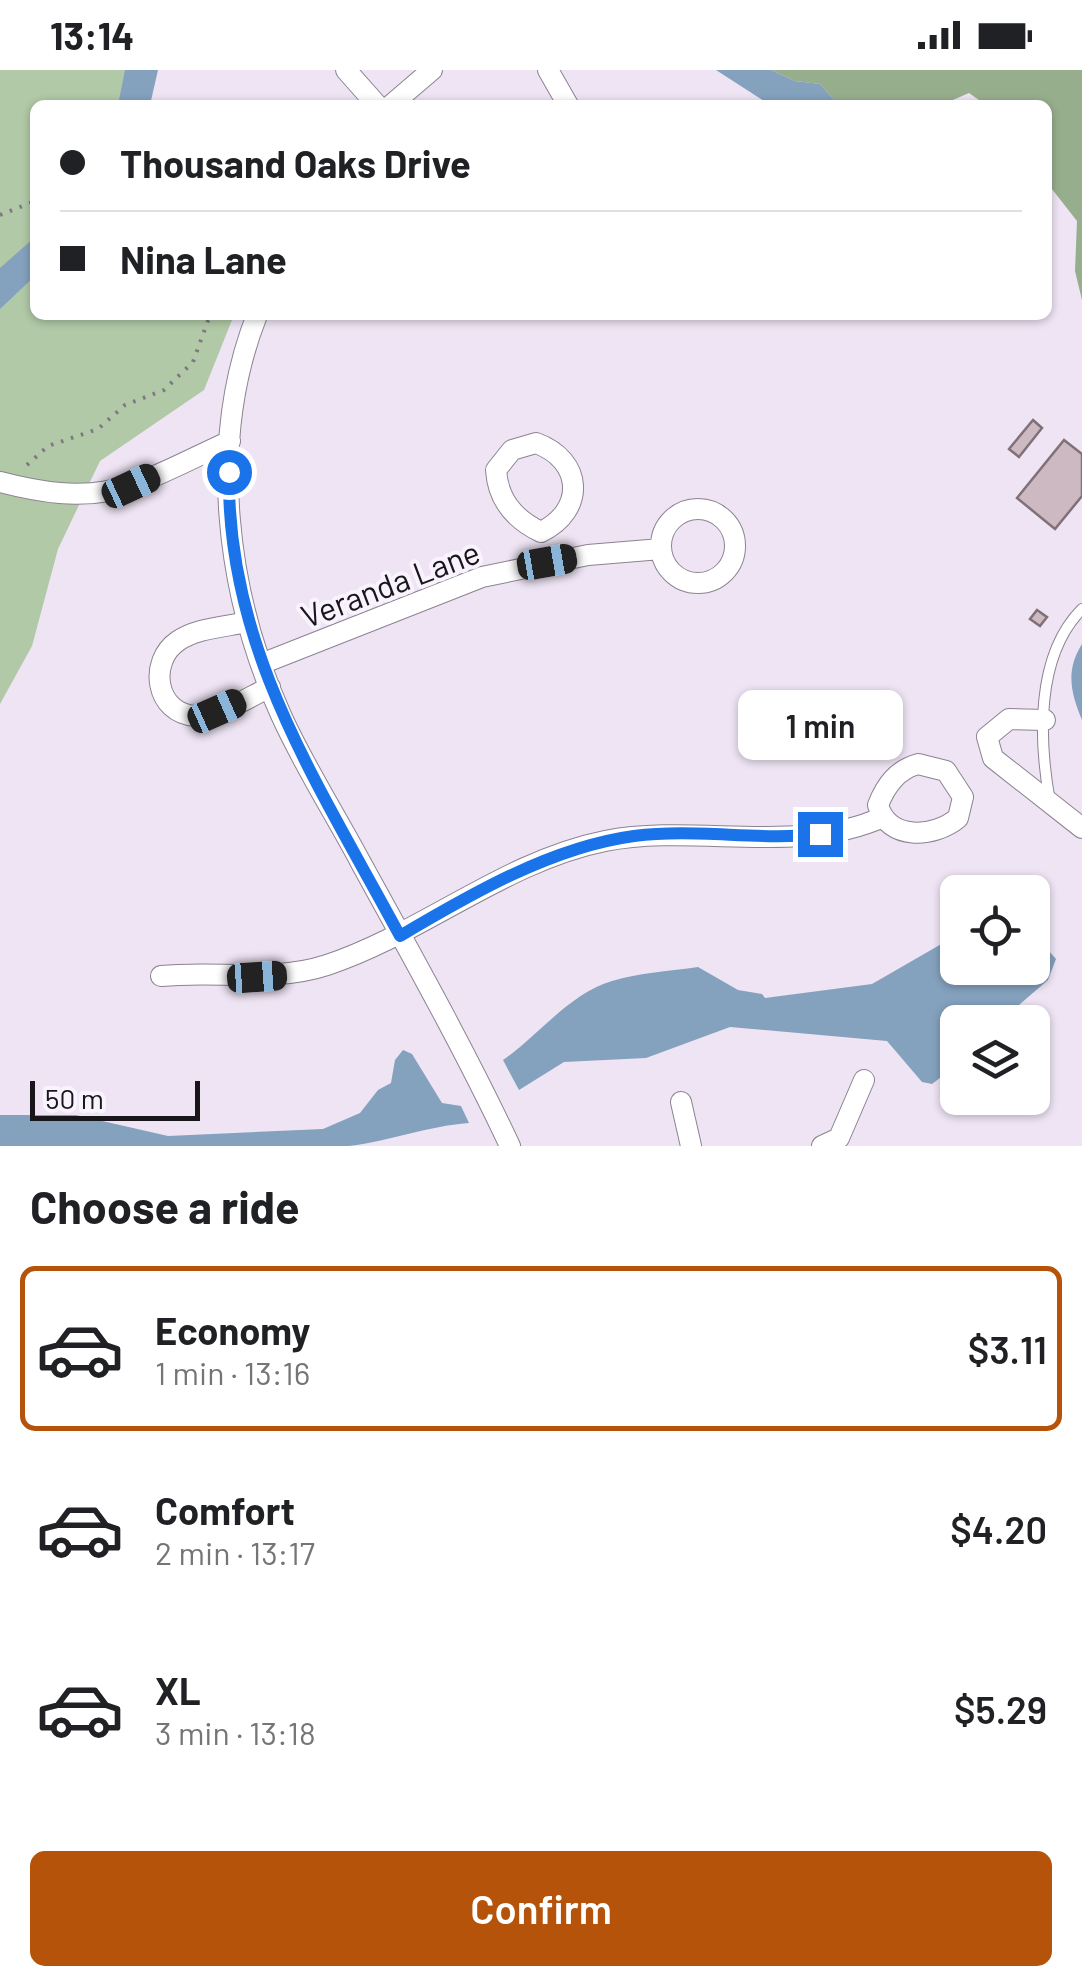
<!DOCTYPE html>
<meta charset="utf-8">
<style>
:root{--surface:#fff;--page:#f6f6f6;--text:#202124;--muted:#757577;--line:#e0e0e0;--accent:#b45309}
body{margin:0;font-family:Barlow,sans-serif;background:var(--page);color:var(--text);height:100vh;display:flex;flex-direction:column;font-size:38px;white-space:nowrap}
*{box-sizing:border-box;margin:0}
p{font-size:32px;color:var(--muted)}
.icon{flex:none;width:55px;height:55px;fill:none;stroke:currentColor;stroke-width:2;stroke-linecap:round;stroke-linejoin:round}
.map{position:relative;height:1076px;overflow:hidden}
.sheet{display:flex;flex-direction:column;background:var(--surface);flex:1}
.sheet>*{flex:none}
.guide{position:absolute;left:30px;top:30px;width:1022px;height:220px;border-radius:15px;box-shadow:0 2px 8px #0004;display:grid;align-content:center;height:220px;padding:0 30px;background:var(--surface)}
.tools{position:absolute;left:940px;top:805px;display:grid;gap:20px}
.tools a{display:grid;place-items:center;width:110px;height:110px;border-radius:15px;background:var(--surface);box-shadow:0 2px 8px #0004;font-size:50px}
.scale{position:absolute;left:30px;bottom:25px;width:170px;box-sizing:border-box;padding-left:10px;border:5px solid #19161b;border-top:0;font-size:28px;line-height:35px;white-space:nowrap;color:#19161b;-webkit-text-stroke:8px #f9f3fd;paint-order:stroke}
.end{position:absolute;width:45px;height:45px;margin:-22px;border:12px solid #1a73e8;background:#fff;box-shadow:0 0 0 5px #fff}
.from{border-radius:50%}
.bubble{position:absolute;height:70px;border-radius:15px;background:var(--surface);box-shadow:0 2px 8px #0004;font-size:32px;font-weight:600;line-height:70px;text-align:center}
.car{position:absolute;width:30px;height:60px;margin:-30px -15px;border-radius:12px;box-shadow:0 0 8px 2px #0007;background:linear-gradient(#222 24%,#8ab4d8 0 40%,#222 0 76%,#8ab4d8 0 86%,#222 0)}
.guide b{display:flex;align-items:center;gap:35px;height:95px;font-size:38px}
.guide b+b{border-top:2px solid var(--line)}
.guide i{width:25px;height:25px;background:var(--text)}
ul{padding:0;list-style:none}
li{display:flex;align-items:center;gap:30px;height:165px;margin:0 20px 15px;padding:0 10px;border:5px solid transparent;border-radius:15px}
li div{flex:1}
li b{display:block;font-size:38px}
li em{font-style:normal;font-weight:600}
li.on{border-color:var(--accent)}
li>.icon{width:90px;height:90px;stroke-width:1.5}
h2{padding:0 30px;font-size:45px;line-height:120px}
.cta{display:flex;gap:20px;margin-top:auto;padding:20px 30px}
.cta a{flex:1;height:115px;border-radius:15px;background:var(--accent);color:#fff;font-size:40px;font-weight:600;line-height:115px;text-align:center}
.status{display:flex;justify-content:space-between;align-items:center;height:70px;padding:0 50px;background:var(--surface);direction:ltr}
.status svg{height:28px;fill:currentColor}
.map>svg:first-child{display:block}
.green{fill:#b1c9a7}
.forest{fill:#97ae8d}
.water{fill:#84a1be}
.building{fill:#ccb9c1;stroke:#817077;stroke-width:2.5}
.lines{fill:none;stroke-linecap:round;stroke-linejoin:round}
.service-casing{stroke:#8c8391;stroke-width:12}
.minor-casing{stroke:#8c8391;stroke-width:22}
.path{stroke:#7f7883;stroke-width:4;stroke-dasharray:2.5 8;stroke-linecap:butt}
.service{stroke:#fff;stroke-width:10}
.minor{stroke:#fff;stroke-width:20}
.route{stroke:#1a73e8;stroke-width:12}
.labels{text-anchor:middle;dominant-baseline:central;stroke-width:8;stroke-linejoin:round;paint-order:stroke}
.street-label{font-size:32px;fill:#19161b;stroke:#f9f3fd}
</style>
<div class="status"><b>13:14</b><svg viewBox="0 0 49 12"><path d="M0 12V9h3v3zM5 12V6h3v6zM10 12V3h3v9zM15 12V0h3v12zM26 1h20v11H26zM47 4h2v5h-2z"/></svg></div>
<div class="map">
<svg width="1082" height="1076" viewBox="0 0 1082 1076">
<rect width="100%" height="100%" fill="#eee4f4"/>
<path class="green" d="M0,0H131L140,35H35V245H234L204,320L100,391L58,479L32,576L0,634Z"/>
<path class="forest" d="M771,0H1082V230L1075,201L1077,151L1048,114V35H986L969,23L941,35H839L820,14L795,11Z"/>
<path class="water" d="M125,0H158L150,35H118Z
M716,0H771L795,11L820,14L839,35H770Z
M35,167V206L0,239V198Z
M1082,574V650C1071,623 1065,601 1082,574Z
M1033,863L1056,889L1048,910L999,952H958L957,995L932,1014L922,1012L887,971L730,957L646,988L564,992L519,1020L503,990C538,966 570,923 612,911C638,903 671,901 698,897L738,920L762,924L765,928L872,914L957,865L958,898H1032Z
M403,980L412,984L442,1033L461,1036L469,1053C427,1056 391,1071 349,1076H0V1045H76L168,1066L323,1059L360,1043L378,1020L391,1013L395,990Z"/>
<path class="building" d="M1033,350L1042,358L1019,387L1009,379Z
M1064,370L1082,384V426L1055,459L1017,428Z
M1037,540L1047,547L1040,556L1030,549Z"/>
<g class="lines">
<g class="service-casing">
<path id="service" d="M1050,732C1039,671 1035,586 1082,539"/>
</g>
<g class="minor-casing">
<path id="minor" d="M346,0L377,35
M548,0L568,35
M391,35L432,0
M257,245C207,372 226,523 281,645C304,696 335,744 361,793C412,886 465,980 510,1076
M536,373C583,390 586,440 541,462C514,449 498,430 496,400L512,380Z
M0,412C107,440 134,415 230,371
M661 476a37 37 0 1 1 74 0a37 37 0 1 1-74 0Z
M247,552C225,557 196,558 178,571C148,591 155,644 196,646C219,647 249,627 270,617
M261,594L482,507L588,485L661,479
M1045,650L1009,649L987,667L993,688L1082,758
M918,694L946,701L963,727L958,748C934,768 888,771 878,735C886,715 897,700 918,694Z
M161,906C217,900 272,913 327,895C423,863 505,791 605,771C696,753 797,786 883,747
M681,1032L691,1076
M822,1076L839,1068L864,1010"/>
</g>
<path class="path" d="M0,145L35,131
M27,395L48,376L98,359L125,335L164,320L193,292L210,245"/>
<use href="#service" class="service"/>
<use href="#minor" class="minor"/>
</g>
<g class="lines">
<path class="route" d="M229,402C226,579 319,715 400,866C471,824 552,777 634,766C696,758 758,771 820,764"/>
</g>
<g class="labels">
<g class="street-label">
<text transform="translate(390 513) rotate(-21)">Veranda Lane</text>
</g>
</g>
</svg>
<div class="tools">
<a><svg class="icon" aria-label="locate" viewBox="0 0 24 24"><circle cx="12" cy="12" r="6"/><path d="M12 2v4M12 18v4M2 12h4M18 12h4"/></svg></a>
<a><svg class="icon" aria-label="layers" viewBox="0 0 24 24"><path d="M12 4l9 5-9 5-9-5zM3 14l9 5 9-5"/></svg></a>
</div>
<div class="scale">50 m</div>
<i class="end from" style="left:229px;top:402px"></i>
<i class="end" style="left:820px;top:764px"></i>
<div class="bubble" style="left:738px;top:620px;width:165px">1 min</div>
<i class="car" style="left:131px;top:416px;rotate:65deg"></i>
<i class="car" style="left:547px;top:492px;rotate:80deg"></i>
<i class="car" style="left:217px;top:641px;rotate:66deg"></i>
<i class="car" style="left:257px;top:907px;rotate:86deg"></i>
<div class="guide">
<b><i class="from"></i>Thousand Oaks Drive</b>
<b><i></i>Nina Lane</b>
</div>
</div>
<section class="sheet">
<h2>Choose a ride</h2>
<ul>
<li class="on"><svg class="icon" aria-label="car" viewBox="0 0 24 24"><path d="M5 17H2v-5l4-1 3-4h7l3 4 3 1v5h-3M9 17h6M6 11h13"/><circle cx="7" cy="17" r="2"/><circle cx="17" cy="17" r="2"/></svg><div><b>Economy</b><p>1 min · 13:16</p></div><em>$3.11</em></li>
<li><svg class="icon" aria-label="car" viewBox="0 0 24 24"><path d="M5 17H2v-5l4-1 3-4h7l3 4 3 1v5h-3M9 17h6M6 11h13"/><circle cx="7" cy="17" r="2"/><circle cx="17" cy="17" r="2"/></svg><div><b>Comfort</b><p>2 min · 13:17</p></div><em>$4.20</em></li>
<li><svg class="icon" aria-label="car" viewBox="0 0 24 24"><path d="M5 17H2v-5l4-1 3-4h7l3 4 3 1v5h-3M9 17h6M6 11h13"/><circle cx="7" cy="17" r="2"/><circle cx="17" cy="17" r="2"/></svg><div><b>XL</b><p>3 min · 13:18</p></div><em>$5.29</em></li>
</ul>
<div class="cta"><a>Confirm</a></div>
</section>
